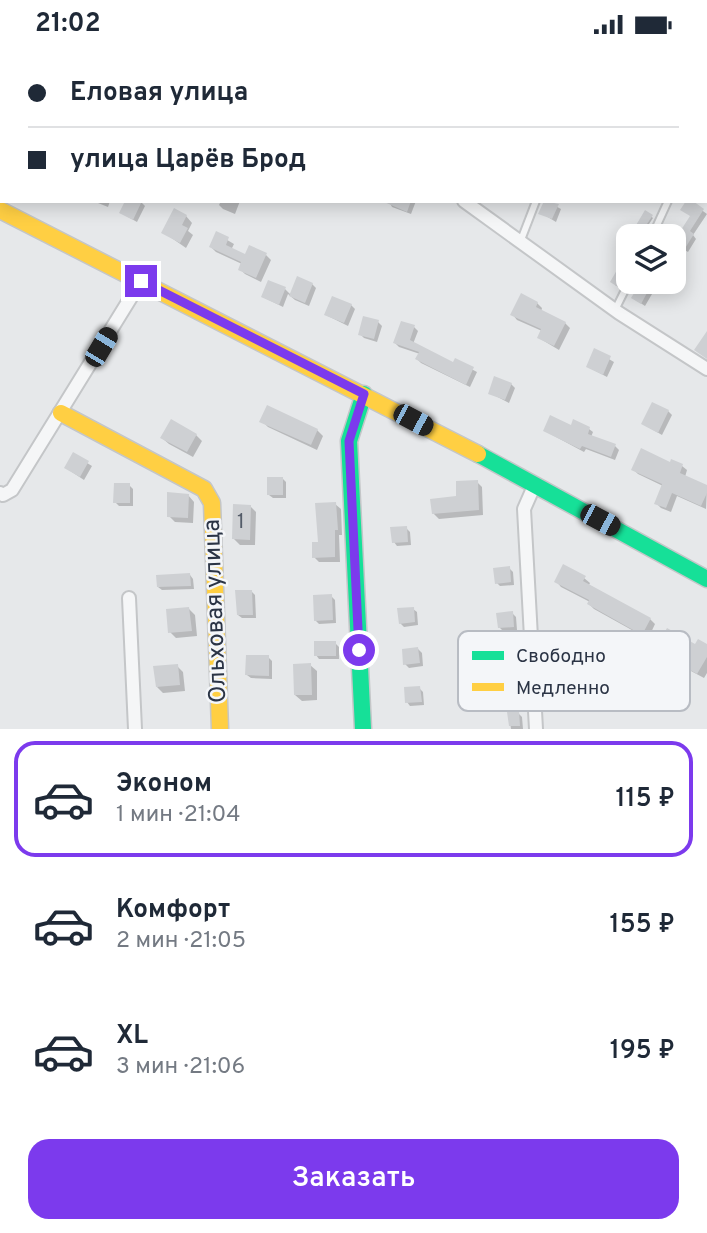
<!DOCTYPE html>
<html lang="ru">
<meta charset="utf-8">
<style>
:root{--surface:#fff;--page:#f6f6f7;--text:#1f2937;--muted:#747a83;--line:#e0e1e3;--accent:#7c3aed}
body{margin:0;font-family:Overpass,sans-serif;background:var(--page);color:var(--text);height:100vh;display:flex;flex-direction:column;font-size:26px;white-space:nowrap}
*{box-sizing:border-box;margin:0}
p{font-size:23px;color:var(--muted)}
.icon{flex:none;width:38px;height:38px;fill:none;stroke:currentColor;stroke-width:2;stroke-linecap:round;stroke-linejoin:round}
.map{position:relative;height:680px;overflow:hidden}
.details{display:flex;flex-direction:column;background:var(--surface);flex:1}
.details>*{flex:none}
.banner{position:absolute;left:0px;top:0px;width:707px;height:154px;box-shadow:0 4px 18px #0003;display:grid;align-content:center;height:154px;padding:0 28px;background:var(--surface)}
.controls{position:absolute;left:616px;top:175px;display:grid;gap:14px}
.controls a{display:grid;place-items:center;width:70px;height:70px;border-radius:14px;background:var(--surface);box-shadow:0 4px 18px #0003;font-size:35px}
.end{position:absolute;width:32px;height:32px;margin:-16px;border:9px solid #7c3aed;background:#fff;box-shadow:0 0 0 4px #fff}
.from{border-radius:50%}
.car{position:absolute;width:21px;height:42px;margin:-21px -10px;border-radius:9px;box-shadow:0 0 5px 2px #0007;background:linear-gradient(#222 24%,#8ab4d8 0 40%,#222 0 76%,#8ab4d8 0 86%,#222 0)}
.banner b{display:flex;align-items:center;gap:24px;height:66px;font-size:26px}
.banner b+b{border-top:2px solid var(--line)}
.banner i{width:18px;height:18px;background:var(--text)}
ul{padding:12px 0 0;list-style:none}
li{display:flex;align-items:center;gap:21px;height:116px;margin:0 14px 10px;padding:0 14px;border:4px solid transparent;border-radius:21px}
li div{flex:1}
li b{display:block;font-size:26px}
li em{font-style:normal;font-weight:600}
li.current{border-color:var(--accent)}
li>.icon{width:63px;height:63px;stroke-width:1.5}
.action{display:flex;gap:14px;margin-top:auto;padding:14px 28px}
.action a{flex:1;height:80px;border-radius:21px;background:var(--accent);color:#fff;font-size:28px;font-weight:600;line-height:80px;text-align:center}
.status{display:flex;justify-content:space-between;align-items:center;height:49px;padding:0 35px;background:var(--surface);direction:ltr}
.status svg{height:19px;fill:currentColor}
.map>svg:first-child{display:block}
.shadow{fill:#0003}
.building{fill:#ced0d3}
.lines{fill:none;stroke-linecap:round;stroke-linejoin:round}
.lane-casing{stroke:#c4c6c8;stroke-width:10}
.street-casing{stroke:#c4c6c8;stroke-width:16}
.fast-casing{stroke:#c4c6c8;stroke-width:19}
.slow-casing{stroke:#c4c6c8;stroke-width:19}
.lane{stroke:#f5f6f7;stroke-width:6}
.street{stroke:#f5f6f7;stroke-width:12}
.fast{stroke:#16e098;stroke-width:16}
.slow{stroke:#ffcf43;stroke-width:16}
.route{stroke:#7c3aed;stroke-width:9}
.labels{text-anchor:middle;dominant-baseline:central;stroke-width:5;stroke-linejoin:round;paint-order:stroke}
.number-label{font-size:21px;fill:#545c69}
.street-label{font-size:24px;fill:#2b3445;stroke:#f4f6f9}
.key{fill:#f4f6f9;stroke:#b8bcc3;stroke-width:2}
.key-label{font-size:19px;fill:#2b3445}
</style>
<div class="status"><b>21:02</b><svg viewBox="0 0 49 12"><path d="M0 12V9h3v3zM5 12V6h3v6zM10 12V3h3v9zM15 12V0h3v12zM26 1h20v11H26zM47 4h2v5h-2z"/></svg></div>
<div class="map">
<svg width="707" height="680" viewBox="0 0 707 680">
<rect width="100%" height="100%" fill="#e6e8ea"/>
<path class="shadow" d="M0,106L2,107L1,125H0Z
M93,152H110L108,158Z
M221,152H240L235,165L223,160L219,156Z
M389,152H416L411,165L392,158Z
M546,152L561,160L556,173L541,164Z
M689,152L707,165L693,186L696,190L688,203L683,200L674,214V195L692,168Z
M141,153L145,157L137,173L121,164Z
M646,163L653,169L641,187L634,182Z
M186,167L192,174L188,182L193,186L186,199L163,183Z
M217,185L234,195L231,201L246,208L266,206L271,211L261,233L245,225L240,220L242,215L216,203L211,198Z
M627,206L628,229L622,240L615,236Z
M643,233H659L645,257L633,249Z
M312,235L316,239L309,257L295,251L288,245L283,258L263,248L285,240L291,246Z
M537,254L542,259L541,263L565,274L570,279L559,301L539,289L542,282L517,271L513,266Z
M351,256L355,260L348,277L326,266Z
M378,273L382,277L377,293L364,289L360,285Z
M414,278L418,282L413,295L454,316L456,312L477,323L470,338L421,314L417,310L420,305L399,298L395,294Z
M595,302L614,313L607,328L588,318Z
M511,335L515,339L509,354L490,344Z
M668,362L672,366L662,386L643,375Z
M262,372L317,381L323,387L317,401L268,378Z
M571,378L589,380L593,383L591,388L615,397L619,401L615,411L586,400L584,403L545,382Z
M196,386L202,392L193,408L169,395L162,389Z
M74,406L92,417L84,431L66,419Z
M671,415L682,417L687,421L685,428L707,438L706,460L677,447L671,463L661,459L656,454L663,437L638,425L633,420Z
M282,429L286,433V449H273L269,446Z
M477,433L482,438L483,466L439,470L433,464L458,449Z
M129,436L133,440V457H119L115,453Z
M188,446L194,453L193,474L175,473L169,467Z
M335,455L341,460L342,486H339L340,513H319L314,508Z
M250,457L256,463L255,496H240L234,490Z
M406,479L410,483L411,496L397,497L394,493Z
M509,519L513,523L514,536L500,537L497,534Z
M190,526L193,530L194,540L162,541L158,538Z
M584,529L590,534L589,536L650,570L655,575L648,590L594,560L589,555L590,553L561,538L556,532Z
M251,542L255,546L256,569H242L238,566Z
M331,547L335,551L336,574L319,575L315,571Z
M189,560L195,566L197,587L176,589L170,583Z
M413,560L417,563L418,576L404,578L400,574Z
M512,564L516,568L517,581L503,582L499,578Z
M335,594L339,598V610H319L316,606Z
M695,597H707V624L704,629L663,607L657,601Z
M418,600L422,604L423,617L409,619L405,615Z
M268,608L272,612V630L251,629L247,626Z
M310,616L317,622V651L302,652L295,646Z
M177,617L183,623L185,642L163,644L157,638Z
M419,639L423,643L424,656L410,657L407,653Z
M518,664L522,668L523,680H511L509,665Z"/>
<path class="building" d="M125,152H142L133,171L119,164Z
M382,152H411L407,163Z
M544,152L559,155L552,170L538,165Z
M686,152H693L704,160L690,182L694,185L684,201L674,192L690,167L680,161Z
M174,159L187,166L182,176L188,179L180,194L161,184Z
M645,161L653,166L639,187L632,183Z
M216,182L229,188L226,196L245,205L249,196L267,204L256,229L238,221L241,213L209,198Z
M628,202V219L618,238L610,233Z
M297,227L313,234L305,254L289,247Z
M268,231L286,238L279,256L261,248Z
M641,233H653L641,255L631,249Z
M521,244L538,253L536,258L566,273L554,297L537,289L541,280L510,266Z
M332,247L352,255L344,274L324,266Z
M363,267L379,271L374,290L358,286Z
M401,272L415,276L410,291L453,313L455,309L474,318L466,336L415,310L419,303L393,294Z
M707,282V310L694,301Z
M594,299L611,307L603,326L586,318Z
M494,327L512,334L505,351L488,345Z
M652,353L669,361L658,384L641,375Z
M267,356L318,380L311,396L259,373Z
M550,366L571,376L573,370L590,378L588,385L616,395L611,408L582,397L580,400L543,382Z
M171,370L197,385L187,403L160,389Z
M641,399L670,413L671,410L683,415L680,424L707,436V444L701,457L672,444L666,459L654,455L662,435L631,421Z
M73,403L89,412L80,428L64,419Z
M267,428H283V446H267Z
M478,431L479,461L432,465L430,450L456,447V432Z
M114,434H130V454H113Z
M167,443L189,445L188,469L167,468Z
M336,453L338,481H335V508L312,509V493H318L315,454Z
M233,455L251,456L250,491L232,490Z
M407,477L408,493L392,494L390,478Z
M563,515L586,527L583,532L651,569L642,586L587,555L589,551L554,533Z
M510,517L511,533L495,535L493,519Z
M190,524L191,537L157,538L156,526Z
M235,541H252L253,566H237Z
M332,545L333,571L314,572L313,546Z
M189,558L192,582L168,584L166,560Z
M414,558L415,573L399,575L397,559Z
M513,562L514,578L498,579L496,564Z
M667,579L695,595L698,590L707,595V608L697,625L655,601Z
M314,592H336V607H314Z
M418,598L420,614L403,616L402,600Z
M246,606H269V627L245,626Z
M311,614L312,646H294L293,615Z
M178,615L180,636L156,638L153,617Z
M420,637L422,653L405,654L404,638Z
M519,662L520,677H509L507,663Z"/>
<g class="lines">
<g class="lane-casing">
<path id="lane" d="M652,187L668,152
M521,191L536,152
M615,261L629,233"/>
</g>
<g class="street-casing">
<path id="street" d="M464,152L619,264L707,320
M535,435L524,460L536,680
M0,444L3,446L12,441L141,232
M129,549L135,680"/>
</g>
<g class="fast-casing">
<path id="fast" d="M478,405L707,530
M363,680L349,392L364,345"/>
</g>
<g class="slow-casing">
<path id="slow" d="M0,161L478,405
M61,364L204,440L212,454L220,680"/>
</g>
<use href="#lane" class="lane"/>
<use href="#street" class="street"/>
<use href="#fast" class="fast"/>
<use href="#slow" class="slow"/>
</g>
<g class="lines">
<path class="route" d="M141,232L364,345L349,392L359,601"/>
</g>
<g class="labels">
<g class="number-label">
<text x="241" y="473">1</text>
</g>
<g class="street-label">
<text transform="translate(216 562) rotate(-92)">Ольховая улица</text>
</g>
</g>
<rect x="458" y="582" width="232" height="80" rx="10" class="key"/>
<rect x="472" y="602" width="32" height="9" fill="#16e098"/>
<rect x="472" y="634" width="32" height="8" fill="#ffcf43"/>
<g class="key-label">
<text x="516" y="613">Свободно</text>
<text x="516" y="645">Медленно</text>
</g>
</svg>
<div class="controls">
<a><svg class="icon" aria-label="layers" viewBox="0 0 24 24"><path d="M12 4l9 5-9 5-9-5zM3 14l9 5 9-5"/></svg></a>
</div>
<i class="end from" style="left:359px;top:601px"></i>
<i class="end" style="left:141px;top:232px"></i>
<i class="car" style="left:101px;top:298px;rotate:31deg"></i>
<i class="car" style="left:413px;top:371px;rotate:118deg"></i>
<i class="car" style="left:600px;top:471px;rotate:118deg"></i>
<div class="banner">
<b><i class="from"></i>Еловая улица</b>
<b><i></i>улица Царёв Брод</b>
</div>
</div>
<section class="details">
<ul>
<li class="current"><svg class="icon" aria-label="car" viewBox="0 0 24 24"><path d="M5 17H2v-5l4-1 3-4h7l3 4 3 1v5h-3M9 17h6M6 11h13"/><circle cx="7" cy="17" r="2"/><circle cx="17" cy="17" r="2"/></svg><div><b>Эконом</b><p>1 мин · 21:04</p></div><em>115 ₽</em></li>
<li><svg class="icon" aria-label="car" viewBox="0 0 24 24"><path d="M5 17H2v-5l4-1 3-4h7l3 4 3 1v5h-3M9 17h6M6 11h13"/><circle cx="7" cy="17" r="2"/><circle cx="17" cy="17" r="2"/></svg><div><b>Комфорт</b><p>2 мин · 21:05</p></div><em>155 ₽</em></li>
<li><svg class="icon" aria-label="car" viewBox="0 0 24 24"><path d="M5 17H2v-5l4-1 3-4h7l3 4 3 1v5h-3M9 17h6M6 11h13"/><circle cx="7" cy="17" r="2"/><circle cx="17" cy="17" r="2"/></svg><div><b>XL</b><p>3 мин · 21:06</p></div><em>195 ₽</em></li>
</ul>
<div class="action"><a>Заказать</a></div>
</section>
